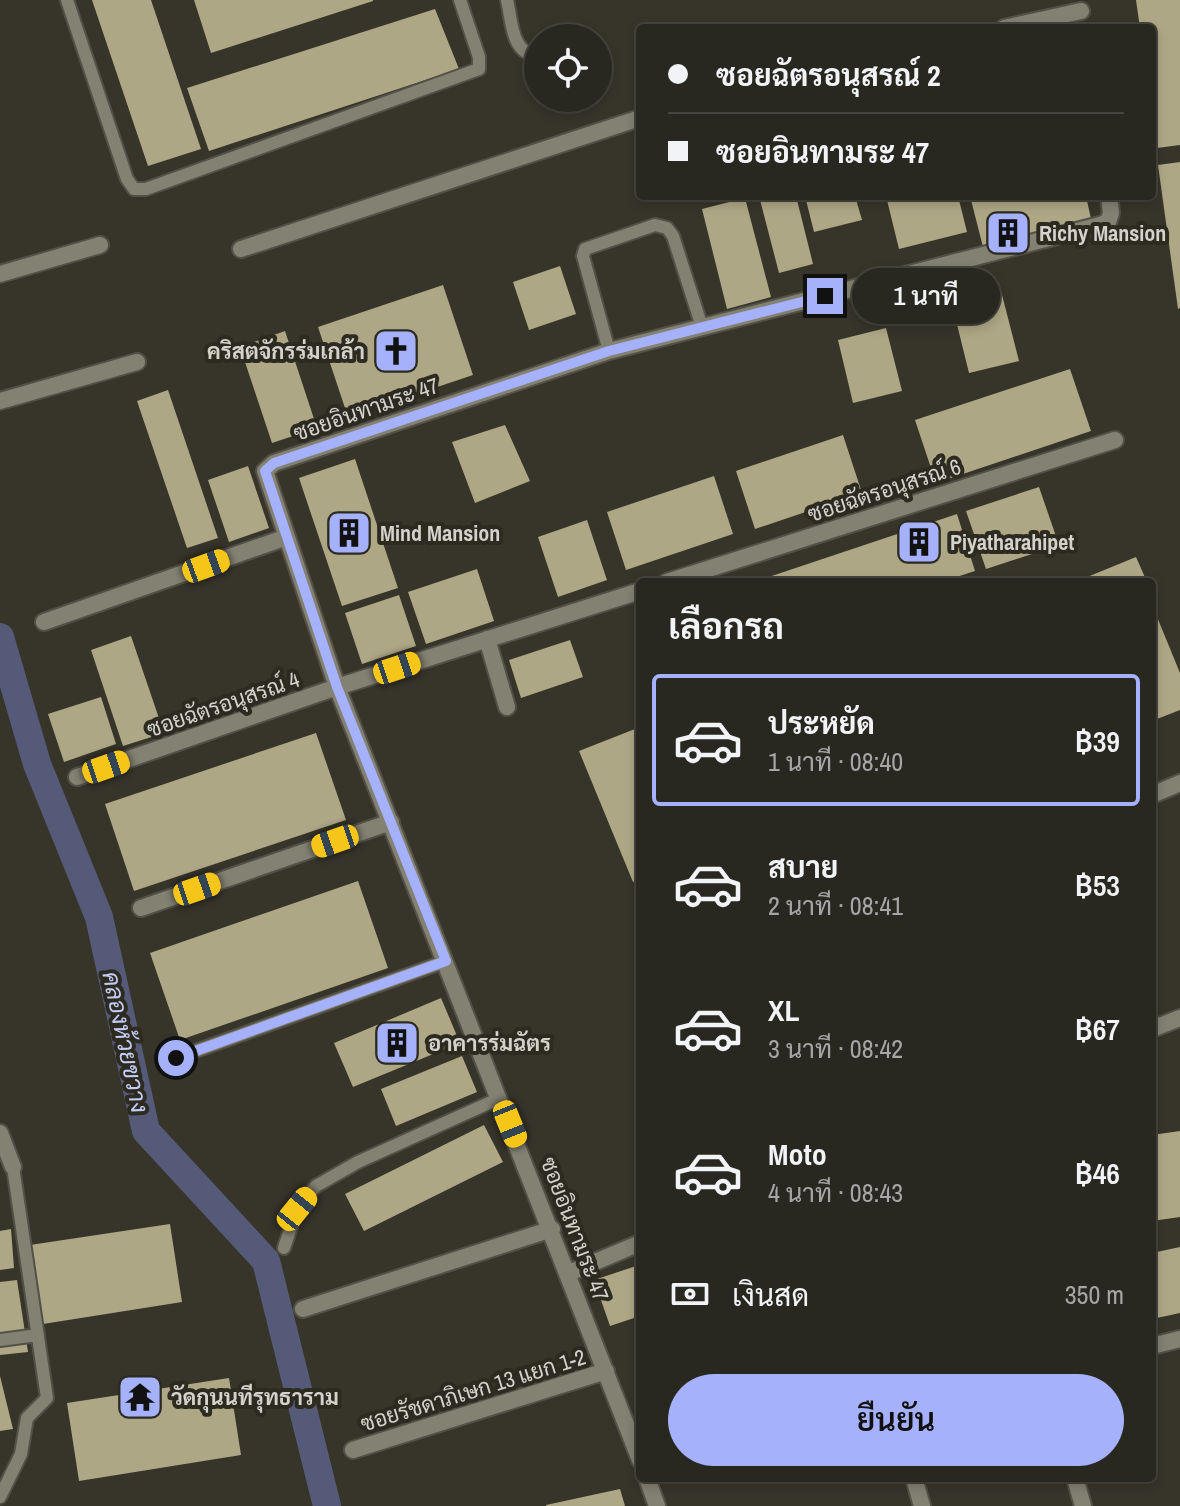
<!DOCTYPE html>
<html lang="th">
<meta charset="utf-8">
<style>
:root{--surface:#292820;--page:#313029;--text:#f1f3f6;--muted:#a5a6a5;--line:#45443e;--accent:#a6b1fc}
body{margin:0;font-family:"Archivo Narrow",Sarabun,sans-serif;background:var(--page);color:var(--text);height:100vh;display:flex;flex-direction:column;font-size:30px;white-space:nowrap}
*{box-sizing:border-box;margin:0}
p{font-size:26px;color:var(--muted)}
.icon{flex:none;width:44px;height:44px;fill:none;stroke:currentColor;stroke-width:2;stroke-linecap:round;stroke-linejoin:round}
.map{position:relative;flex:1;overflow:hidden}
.panel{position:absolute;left:636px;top:578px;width:520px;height:904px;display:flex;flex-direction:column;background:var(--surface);border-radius:8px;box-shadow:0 4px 12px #0003,0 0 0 2px var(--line)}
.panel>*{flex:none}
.banner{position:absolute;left:636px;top:24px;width:520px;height:176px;border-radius:8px;box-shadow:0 4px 12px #0003,0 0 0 2px var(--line);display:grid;align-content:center;height:176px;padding:0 32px;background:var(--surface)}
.tools{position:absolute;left:524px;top:24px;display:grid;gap:16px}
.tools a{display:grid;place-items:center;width:88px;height:88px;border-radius:50%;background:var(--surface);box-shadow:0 4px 12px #0003,0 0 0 2px var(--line);font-size:40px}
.end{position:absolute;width:36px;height:36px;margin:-18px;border:10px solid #a6b1fc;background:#111;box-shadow:0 0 0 4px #111}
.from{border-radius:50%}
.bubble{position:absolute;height:56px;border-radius:28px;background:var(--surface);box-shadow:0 4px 12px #0003,0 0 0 2px var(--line);font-size:26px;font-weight:600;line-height:56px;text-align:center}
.car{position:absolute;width:24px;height:48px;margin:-24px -12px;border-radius:10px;box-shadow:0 0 6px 2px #0007;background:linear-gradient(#f5c518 24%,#345 0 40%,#f5c518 0 76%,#345 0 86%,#f5c518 0)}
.banner b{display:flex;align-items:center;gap:28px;height:76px;font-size:30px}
.banner b+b{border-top:2px solid var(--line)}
.banner i{width:20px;height:20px;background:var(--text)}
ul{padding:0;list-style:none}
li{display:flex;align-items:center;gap:24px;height:132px;margin:0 16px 12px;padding:0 16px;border:4px solid transparent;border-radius:8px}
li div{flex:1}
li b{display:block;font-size:30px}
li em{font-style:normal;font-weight:600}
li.current{border-color:var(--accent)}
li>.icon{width:72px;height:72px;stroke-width:1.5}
h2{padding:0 32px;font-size:36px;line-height:96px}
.pay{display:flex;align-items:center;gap:20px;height:88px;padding:0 32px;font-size:30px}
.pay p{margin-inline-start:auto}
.button{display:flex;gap:16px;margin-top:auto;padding:16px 32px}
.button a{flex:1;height:92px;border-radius:48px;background:var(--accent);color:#111;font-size:32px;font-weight:600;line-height:92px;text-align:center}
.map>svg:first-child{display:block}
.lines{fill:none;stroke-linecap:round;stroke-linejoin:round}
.canal{stroke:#555a78;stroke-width:28}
.building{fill:#aea785}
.lane-casing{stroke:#535147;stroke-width:16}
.street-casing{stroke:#535147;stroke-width:20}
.lane{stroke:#838172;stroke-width:12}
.street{stroke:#838172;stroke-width:16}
.route{stroke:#a6b1fc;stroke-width:10}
.labels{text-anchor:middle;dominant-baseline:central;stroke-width:8;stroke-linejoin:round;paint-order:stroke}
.poi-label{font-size:22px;font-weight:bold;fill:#d3d2cb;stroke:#2d2b20;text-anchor:start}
.street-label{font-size:22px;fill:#d3d2cb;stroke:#2d2b20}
.water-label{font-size:24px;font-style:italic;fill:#c4ccf9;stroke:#2d2b20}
</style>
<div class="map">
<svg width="1180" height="1506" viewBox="0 0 1180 1506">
<rect width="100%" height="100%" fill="#37352a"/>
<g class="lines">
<path class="canal" d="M0,637L37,764L99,917L146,1131L266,1261L327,1506"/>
</g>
<path class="building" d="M92,0H151L201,149L148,166Z
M194,0H373V1L211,53Z
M1136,0H1180V145L1157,148L1152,111V28H1140Z
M435,9L459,69L209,151L187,88Z
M1180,162V308L1178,309L1158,165Z
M759,196H796L813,264L779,273Z
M805,196H855L862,220L814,232Z
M886,196H958L967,232L899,249Z
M970,196H1086L1091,219L983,247Z
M745,198L771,297L727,309L702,209Z
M560,266L576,314L529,330L513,282Z
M999,283L1019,361L969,373L950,296Z
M443,285L473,375L348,417L318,327Z
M886,328L902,391L853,403L838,340Z
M285,331L317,428L272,443L240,347Z
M1070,369L1091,431L936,483L915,420Z
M168,390L218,538L187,548L137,401Z
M505,425L530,481L475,503L452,442Z
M843,435L862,493L755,529L736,471Z
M355,459L398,588L342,606L299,478Z
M248,466L269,528L229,542L208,480Z
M714,476L733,534L626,570L607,512Z
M1039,487L1059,545L986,569L966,511Z
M957,514L975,571L941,582H754Z
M587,520L607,580L558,597L538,537Z
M1136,557L1147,582H1075Z
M477,569L494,621L426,644L408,592Z
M399,595L416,646L362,664L345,613Z
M1155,612L1180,673V710L1152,721V613Z
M131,636L164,733L123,746L91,650Z
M570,640L583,677L521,698L509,660Z
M101,697L116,744L64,762L48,714Z
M640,727V879L633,882L579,751Z
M316,733L346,820L134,891L105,804Z
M358,881L388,968L180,1040L150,953Z
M441,998L460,1043L353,1087L334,1043Z
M462,1056L477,1092L396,1126L381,1089Z
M484,1125L503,1162L364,1231L345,1194Z
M1180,1131V1217L1152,1221V1135Z
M170,1224L182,1302L43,1324L30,1245Z
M11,1229L14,1268L0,1270V1231Z
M1180,1247V1313L1152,1319V1253Z
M636,1266L640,1276V1316L610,1326L594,1280Z
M17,1280L28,1352L0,1355V1282Z
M0,1376L13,1429L0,1431Z
M229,1378L241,1455L79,1481L67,1403Z
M620,1489L625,1506H546V1505Z"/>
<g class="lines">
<g class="lane-casing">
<path id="lane" d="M67,0L127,179L134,189H146L479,69V57L460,0
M507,0C512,21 511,54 538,56
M609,351L583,256L585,249L655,225L667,228L673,236L702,327
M176,1058L446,961
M284,1248L297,1209L316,1186L358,1162L500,1098
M0,1340L38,1335
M0,1497L21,1454L27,1418L47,1398L13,1167"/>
</g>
<g class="street-casing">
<path id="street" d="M1004,28L1081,11
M241,249L640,118
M0,274L100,245
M0,401L137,362
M667,582L1115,440
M44,622L287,537
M487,639L507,707
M77,777L337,687L640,591
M1152,795L1180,783
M141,908L391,822
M1152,1029L1180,1018
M0,1133L13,1167
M569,1273L640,1243
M303,1309L552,1229
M1152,1346L1180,1339
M353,1450L606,1371
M640,1460L337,687L265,471L274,463L609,351L1100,225L1108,222L1111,213L1109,196
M647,1478L657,1506
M914,1478L922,1506
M1075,1478L1083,1506"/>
</g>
<use href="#lane" class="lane"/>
<use href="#street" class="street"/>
</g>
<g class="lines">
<path class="route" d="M176,1058L446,961L337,687L265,471L274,463L609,351L825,296"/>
</g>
<defs>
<g id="building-square" transform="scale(2.3)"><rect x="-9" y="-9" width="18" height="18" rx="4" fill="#a6b1fc" stroke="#2d2b20"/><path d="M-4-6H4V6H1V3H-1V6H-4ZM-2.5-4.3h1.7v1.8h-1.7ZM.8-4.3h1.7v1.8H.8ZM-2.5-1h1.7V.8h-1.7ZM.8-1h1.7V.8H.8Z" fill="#111"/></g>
<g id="church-square" transform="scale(2.3)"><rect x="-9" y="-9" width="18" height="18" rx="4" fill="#a6b1fc" stroke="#2d2b20"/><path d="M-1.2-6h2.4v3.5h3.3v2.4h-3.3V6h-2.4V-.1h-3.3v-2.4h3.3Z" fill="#111"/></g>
<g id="temple-square" transform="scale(2.3)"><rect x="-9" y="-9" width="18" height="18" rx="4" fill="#a6b1fc" stroke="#2d2b20"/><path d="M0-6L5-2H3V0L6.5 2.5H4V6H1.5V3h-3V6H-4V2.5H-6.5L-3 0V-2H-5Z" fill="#111"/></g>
</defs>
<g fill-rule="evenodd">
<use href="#building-square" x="1008" y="233"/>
<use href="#church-square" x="396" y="351"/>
<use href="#building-square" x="349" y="533"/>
<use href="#building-square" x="919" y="542"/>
<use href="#building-square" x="397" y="1043"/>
<use href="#temple-square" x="140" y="1397"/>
</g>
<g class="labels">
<g class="poi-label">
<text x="1039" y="233">Richy Mansion</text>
<text x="365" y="351" text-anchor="end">คริสตจักรร่มเกล้า</text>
<text x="380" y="533">Mind Mansion</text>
<text x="950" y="542">Piyatharahipet</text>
<text x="428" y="1043">อาคารร่มฉัตร</text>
<text x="171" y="1397">วัดกุนนทีรุทธาราม</text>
</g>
<g class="street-label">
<text transform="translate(366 409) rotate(-19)">ซอยอินทามระ 47</text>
<text transform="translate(884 490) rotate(-18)">ซอยฉัตรอนุสรณ์ 6</text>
<text transform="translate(223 704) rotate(-19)">ซอยฉัตรอนุสรณ์ 4</text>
<text transform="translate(575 1229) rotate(69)">ซอยอินทามระ 47</text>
<text transform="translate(473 1390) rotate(-17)">ซอยรัชดาภิเษก 13 แยก 1-2</text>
</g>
<g class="water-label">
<text transform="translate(126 1042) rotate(78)">คลองห้วยขวาง</text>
</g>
</g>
</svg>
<div class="tools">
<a><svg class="icon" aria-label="locate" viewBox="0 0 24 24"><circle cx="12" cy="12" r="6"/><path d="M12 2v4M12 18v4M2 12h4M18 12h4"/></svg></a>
</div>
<i class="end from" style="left:176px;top:1058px"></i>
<i class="end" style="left:825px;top:296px"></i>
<div class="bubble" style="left:852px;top:268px;width:148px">1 นาที</div>
<i class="car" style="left:206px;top:566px;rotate:70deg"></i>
<i class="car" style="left:397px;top:668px;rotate:72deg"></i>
<i class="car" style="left:106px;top:767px;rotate:71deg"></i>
<i class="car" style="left:335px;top:841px;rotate:251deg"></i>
<i class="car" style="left:197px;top:889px;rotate:71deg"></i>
<i class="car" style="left:510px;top:1124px;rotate:158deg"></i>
<i class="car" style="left:297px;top:1209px;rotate:39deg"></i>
<div class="banner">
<b><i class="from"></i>ซอยฉัตรอนุสรณ์ 2</b>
<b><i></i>ซอยอินทามระ 47</b>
</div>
<section class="panel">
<h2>เลือกรถ</h2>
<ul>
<li class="current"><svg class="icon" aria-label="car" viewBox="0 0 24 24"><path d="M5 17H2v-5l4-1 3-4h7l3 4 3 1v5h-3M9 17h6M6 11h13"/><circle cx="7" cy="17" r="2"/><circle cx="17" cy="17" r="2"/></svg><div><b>ประหยัด</b><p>1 นาที · 08:40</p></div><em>฿39</em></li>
<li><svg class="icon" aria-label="car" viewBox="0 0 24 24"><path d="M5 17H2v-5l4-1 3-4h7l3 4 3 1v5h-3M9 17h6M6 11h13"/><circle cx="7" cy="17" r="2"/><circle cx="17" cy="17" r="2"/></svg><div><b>สบาย</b><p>2 นาที · 08:41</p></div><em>฿53</em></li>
<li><svg class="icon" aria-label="car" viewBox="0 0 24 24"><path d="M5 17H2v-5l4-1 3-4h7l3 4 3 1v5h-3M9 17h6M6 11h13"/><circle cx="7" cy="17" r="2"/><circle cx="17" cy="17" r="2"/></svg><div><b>XL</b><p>3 นาที · 08:42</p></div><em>฿67</em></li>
<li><svg class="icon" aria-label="car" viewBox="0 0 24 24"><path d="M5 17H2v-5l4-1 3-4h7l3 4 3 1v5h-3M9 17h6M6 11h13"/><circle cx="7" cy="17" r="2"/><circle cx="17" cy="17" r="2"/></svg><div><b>Moto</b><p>4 นาที · 08:43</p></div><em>฿46</em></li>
</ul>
<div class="pay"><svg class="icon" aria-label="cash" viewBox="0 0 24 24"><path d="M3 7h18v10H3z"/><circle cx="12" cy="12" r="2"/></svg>เงินสด<p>350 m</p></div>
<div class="button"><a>ยืนยัน</a></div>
</section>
</div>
